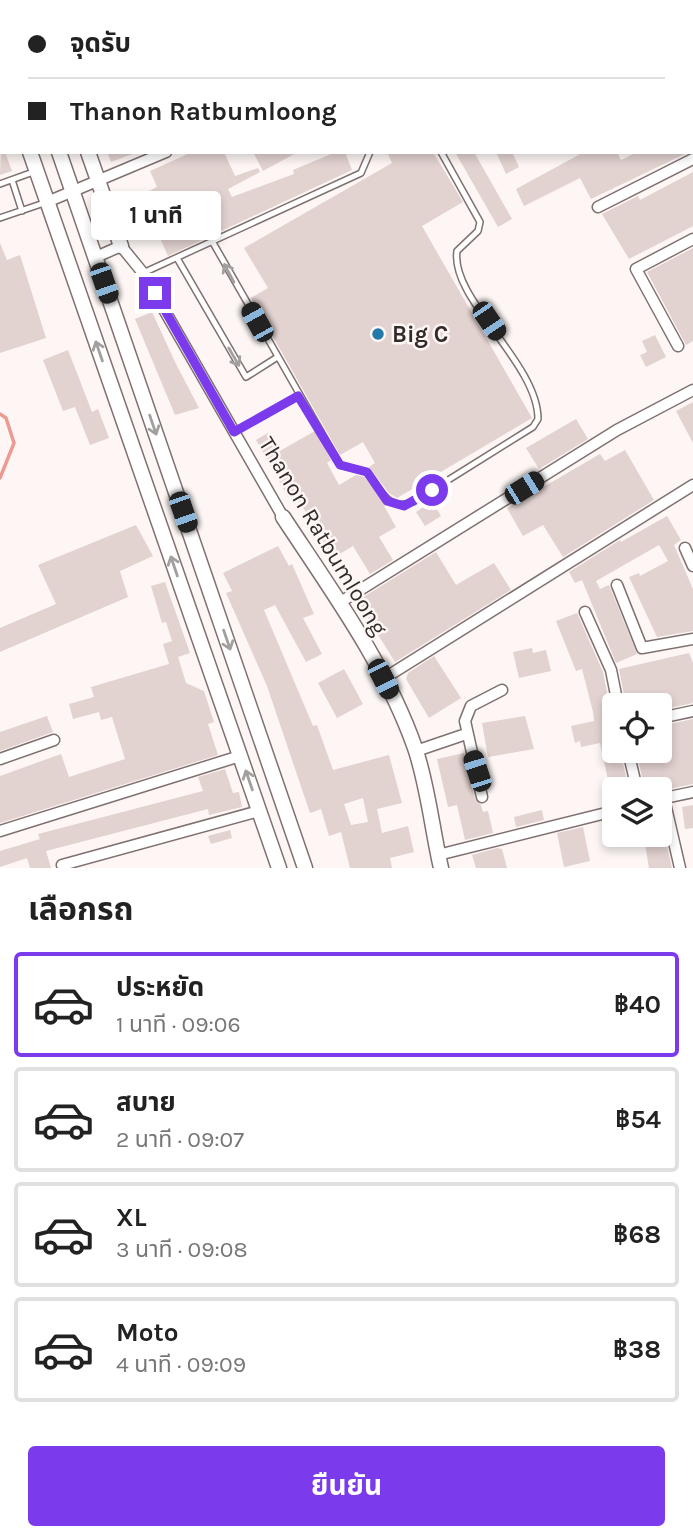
<!DOCTYPE html>
<html lang="th">
<meta charset="utf-8">
<style>
:root{--surface:#fff;--page:#f2f2f2;--text:#222;--muted:#767676;--line:#e0e0e0;--accent:#7c3aed}
body{margin:0;font-family:Karla,"Noto Sans Thai",sans-serif;background:var(--page);color:var(--text);height:100vh;display:flex;flex-direction:column;font-size:26px;white-space:nowrap}
*{box-sizing:border-box;margin:0}
p{font-size:23px;color:var(--muted)}
.icon{flex:none;width:38px;height:38px;fill:none;stroke:currentColor;stroke-width:2;stroke-linecap:round;stroke-linejoin:round}
.map{position:relative;height:868px;overflow:hidden}
.sheet{display:flex;flex-direction:column;background:var(--surface);flex:1}
.sheet>*{flex:none}
.guide{position:absolute;left:0px;top:0px;width:693px;height:154px;box-shadow:0 4px 10px #0003;display:grid;align-content:center;height:154px;padding:0 28px;background:var(--surface)}
.fabs{position:absolute;left:602px;top:693px;display:grid;gap:14px}
.fabs a{display:grid;place-items:center;width:70px;height:70px;border-radius:7px;background:var(--surface);box-shadow:0 4px 10px #0003;font-size:35px}
.end{position:absolute;width:32px;height:32px;margin:-16px;border:9px solid #7c3aed;background:#fff;box-shadow:0 0 0 4px #fff}
.from{border-radius:50%}
.bubble{position:absolute;height:49px;border-radius:7px;background:var(--surface);box-shadow:0 4px 10px #0003;font-size:23px;font-weight:700;line-height:49px;text-align:center}
.car{position:absolute;width:21px;height:42px;margin:-21px -10px;border-radius:9px;box-shadow:0 0 5px 2px #0007;background:linear-gradient(#222 24%,#8ab4d8 0 40%,#222 0 76%,#8ab4d8 0 86%,#222 0)}
.guide b{display:flex;align-items:center;gap:24px;height:66px;font-size:26px}
.guide b+b{border-top:2px solid var(--line)}
.guide i{width:18px;height:18px;background:var(--text)}
ul{padding:0;list-style:none}
li{display:flex;align-items:center;gap:21px;height:105px;margin:0 14px 10px;padding:0 14px;border:4px solid var(--line);border-radius:7px}
li div{flex:1}
li b{display:block;font-size:26px}
li em{font-style:normal;font-weight:700}
li.active{border-color:var(--accent)}
li>.icon{width:63px;height:63px;stroke-width:1.5}
h2{padding:0 28px;font-size:32px;line-height:84px}
.action{display:flex;gap:14px;margin-top:auto;padding:14px 28px}
.action a{flex:1;height:80px;border-radius:7px;background:var(--accent);color:#fff;font-size:28px;font-weight:700;line-height:80px;text-align:center}
.map>svg:first-child{display:block}
.lines{fill:none;stroke-linecap:round;stroke-linejoin:round}
.stream{stroke:#eb9b92;stroke-width:3.5}
.building{fill:#e2d2d0;fill-rule:evenodd}
.lane-casing{stroke:#7f716f;stroke-width:8}
.street-casing{stroke:#7f716f;stroke-width:13}
.secondary-casing{stroke:#7f716f;stroke-width:17}
.lane{stroke:#fff;stroke-width:5}
.street{stroke:#fff;stroke-width:10}
.secondary{stroke:#fff;stroke-width:14}
.oneway{stroke:#a2a09f}
.route{stroke:#7c3aed;stroke-width:9}
.poi-dot{fill:#227aa9;stroke:#fdf6f5;stroke-width:2.5}
.labels{text-anchor:middle;dominant-baseline:central;stroke-width:5;stroke-linejoin:round;paint-order:stroke}
.poi-label{font-size:23px;font-weight:bold;fill:#312b2a;stroke:#fdf6f5;text-anchor:start}
.street-label{font-size:23px;fill:#312b2a;stroke:#fdf6f5}
</style>
<div class="map">
<svg width="693" height="868" viewBox="0 0 693 868">
<rect width="100%" height="100%" fill="#fdf6f5"/>
<g class="lines">
<path class="stream" d="M0,414L6,418L14,443L0,478"/>
</g>
<path class="building" d="M1,142L2,152H5L12,171L0,175Z
M107,152H135V153L111,162Z
M192,152H224L235,176L258,168L260,172L228,189L232,197L294,174L293,170L336,152H345L352,170L168,256L141,195L157,187L150,171Z
M253,152H298L263,171Z
M387,152H433L463,202L422,226L532,418L397,498L389,493L369,467L375,463L363,442L340,455L251,298L268,288L244,248L392,163Z
M455,152H474L512,219L498,227Z
M496,152H512L519,167L506,174Z
M584,152H617L621,160L637,152H689L591,199L580,178L524,206L516,189Z
M693,172V226L629,259L602,214L638,196L640,200Z
M0,243L7,260L20,255L46,338L0,353Z
M693,248V341L686,345L647,272Z
M152,312L176,364L199,408L175,415L135,319Z
M655,335L666,357L646,367L640,355L647,352L642,341Z
M68,350L92,412L98,409L109,438L90,445L75,407L63,411L43,360Z
M693,402V443L676,411Z
M576,419L588,439L539,469L526,448Z
M315,431L331,460L327,463L339,485L356,475L364,477L387,505L384,506L396,527L379,537L393,560L370,574L353,546L333,558L295,494L288,497L256,440L268,433L278,452Z
M625,450L654,500L563,557L543,525L523,536L507,508L600,454L605,461Z
M432,501L441,516L425,526L416,512Z
M667,516L681,540L674,545L693,589V631L657,637L629,577L639,573L640,576L668,561L659,545L596,581L600,589L609,585L637,654L616,663L582,580L575,583L569,572L620,540L621,542Z
M136,525L153,556L120,571L128,597L0,652V628L56,604L38,565Z
M278,546L289,566L292,564L314,614L303,618L322,654L306,662L275,605L264,610L313,726L317,725L333,770L389,755L402,803L377,809L382,833L408,826L414,852L390,858L392,868H350L341,832L329,836L321,809L310,813L267,686L226,593L232,591L223,573ZM363,798L368,822L351,825L344,804Z
M436,552L456,585L494,563L511,590L395,662L357,601Z
M165,582L190,653L178,657L186,683L204,691L214,722L208,724L218,755L0,823V776L61,754L69,777L125,759L112,717L101,720L99,712L73,719L69,704L94,697L91,687L169,664L163,644L172,641L166,622L162,623L151,586Z
M577,613L603,672L610,707L614,712V751H620L629,789H610L600,743L581,747L580,741L575,743L571,726L594,721L593,712L582,669L576,671L556,621Z
M532,648L533,653L546,650L551,671L519,678L513,652Z
M689,653L693,663V703L660,710V705H626L619,669Z
M434,656L461,698L429,718L406,679L408,673Z
M344,669L363,704L337,718L318,683Z
M47,716L53,732L0,751V732Z
M525,716L534,749L488,757L482,723Z
M693,719V784L660,791L645,789L636,751H660V726Z
M464,753L475,799L481,805L483,812L488,811L493,833L465,840L457,805L448,807L437,759Z
M225,769L233,793L239,792L242,807L209,815L208,809L46,851L51,868H30L27,858L0,867V851L40,839L38,834L203,791L198,777Z
M693,805V828L685,829L682,807Z
M542,810L544,820L516,827L514,817Z
M583,827L590,861L564,867L557,833Z
M230,830L232,838L211,844L208,836Z
M666,841L672,868H649L645,844Z
M497,848L502,849L507,868H476L472,855Z"/>
<g class="lines">
<g class="lane-casing">
<path id="lane" d="M12,180L22,211
M0,184L36,171
M0,218L47,202
M212,241L340,465L367,472C380,488 387,512 413,502L533,427L538,419C538,363 450,299 457,251L478,231L480,222L441,152
M177,258L246,377L276,358
M143,273L361,173L370,152
M234,432L298,396"/>
</g>
<g class="street-casing">
<path id="street" d="M169,0L170,2
M346,0L347,2
M588,0L590,2
M483,2L487,0
M612,2L614,0
M691,64L693,63
M47,202L166,152
M598,207L693,159
M96,257L121,246L143,273L283,517
M678,346L636,269L693,239
M685,548L693,566
M617,585L642,648L693,639
M339,603L617,430L693,390
M585,612L611,670L618,705
M383,679L693,485
M660,718L693,711
M416,751L466,734
M628,751L637,789
M0,759L54,740
M482,797L465,721L471,706L502,690
M660,799L693,792
M664,799L680,868
M0,831L240,756
M438,855L614,811
M62,865L259,811"/>
</g>
<g class="secondary-casing">
<path id="secondary" d="M6,0L7,2
M32,0L33,2
M0,67L2,72
M30,152L279,868
M59,152L305,868
M88,152L121,246
M283,517C331,590 386,665 415,748C428,786 432,829 441,868"/>
</g>
<use href="#lane" class="lane"/>
<use href="#street" class="street"/>
<use href="#secondary" class="secondary"/>
</g>
<defs><path id="oneway-shaft" d="M-6 0H5M1.5-3L5.5 0L1.5 3" fill="none" stroke-width="1.6" stroke-linecap="round" stroke-linejoin="round" transform="scale(1.75)"/></defs>
<g class="oneway">
<use href="#oneway-shaft" transform="translate(229 273) rotate(-118)"/>
<use href="#oneway-shaft" transform="translate(99 351) rotate(-109)"/>
<use href="#oneway-shaft" transform="translate(234 357) rotate(60)"/>
<use href="#oneway-shaft" transform="translate(153 425) rotate(71)"/>
<use href="#oneway-shaft" transform="translate(174 566) rotate(-109)"/>
<use href="#oneway-shaft" transform="translate(227 640) rotate(71)"/>
<use href="#oneway-shaft" transform="translate(249 780) rotate(-109)"/>
</g>
<g class="lines">
<path class="route" d="M155,293L234,432L298,396L340,465L367,472L387,501L404,506L432,490"/>
</g>
<circle class="poi-dot" cx="378" cy="334" r="7"/>
<g class="labels">
<g class="poi-label">
<text x="392" y="334">Big C</text>
</g>
<g class="street-label">
<text transform="translate(323 536) rotate(59)">Thanon Ratbumloong</text>
</g>
</g>
</svg>
<div class="fabs">
<a><svg class="icon" aria-label="locate" viewBox="0 0 24 24"><circle cx="12" cy="12" r="6"/><path d="M12 2v4M12 18v4M2 12h4M18 12h4"/></svg></a>
<a><svg class="icon" aria-label="layers" viewBox="0 0 24 24"><path d="M12 4l9 5-9 5-9-5zM3 14l9 5 9-5"/></svg></a>
</div>
<i class="end from" style="left:432px;top:490px"></i>
<i class="end" style="left:155px;top:293px"></i>
<div class="bubble" style="left:91px;top:191px;width:130px">1 นาที</div>
<i class="car" style="left:104px;top:283px;rotate:161deg"></i>
<i class="car" style="left:489px;top:321px;rotate:146deg"></i>
<i class="car" style="left:257px;top:322px;rotate:331deg"></i>
<i class="car" style="left:524px;top:488px;rotate:58deg"></i>
<i class="car" style="left:183px;top:512px;rotate:161deg"></i>
<i class="car" style="left:383px;top:679px;rotate:153deg"></i>
<i class="car" style="left:477px;top:771px;rotate:342deg"></i>
<div class="guide">
<b><i class="from"></i>จุดรับ</b>
<b><i></i>Thanon Ratbumloong</b>
</div>
</div>
<section class="sheet">
<h2>เลือกรถ</h2>
<ul>
<li class="active"><svg class="icon" aria-label="car" viewBox="0 0 24 24"><path d="M5 17H2v-5l4-1 3-4h7l3 4 3 1v5h-3M9 17h6M6 11h13"/><circle cx="7" cy="17" r="2"/><circle cx="17" cy="17" r="2"/></svg><div><b>ประหยัด</b><p>1 นาที · 09:06</p></div><em>฿40</em></li>
<li><svg class="icon" aria-label="car" viewBox="0 0 24 24"><path d="M5 17H2v-5l4-1 3-4h7l3 4 3 1v5h-3M9 17h6M6 11h13"/><circle cx="7" cy="17" r="2"/><circle cx="17" cy="17" r="2"/></svg><div><b>สบาย</b><p>2 นาที · 09:07</p></div><em>฿54</em></li>
<li><svg class="icon" aria-label="car" viewBox="0 0 24 24"><path d="M5 17H2v-5l4-1 3-4h7l3 4 3 1v5h-3M9 17h6M6 11h13"/><circle cx="7" cy="17" r="2"/><circle cx="17" cy="17" r="2"/></svg><div><b>XL</b><p>3 นาที · 09:08</p></div><em>฿68</em></li>
<li><svg class="icon" aria-label="car" viewBox="0 0 24 24"><path d="M5 17H2v-5l4-1 3-4h7l3 4 3 1v5h-3M9 17h6M6 11h13"/><circle cx="7" cy="17" r="2"/><circle cx="17" cy="17" r="2"/></svg><div><b>Moto</b><p>4 นาที · 09:09</p></div><em>฿38</em></li>
</ul>
<div class="action"><a>ยืนยัน</a></div>
</section>
